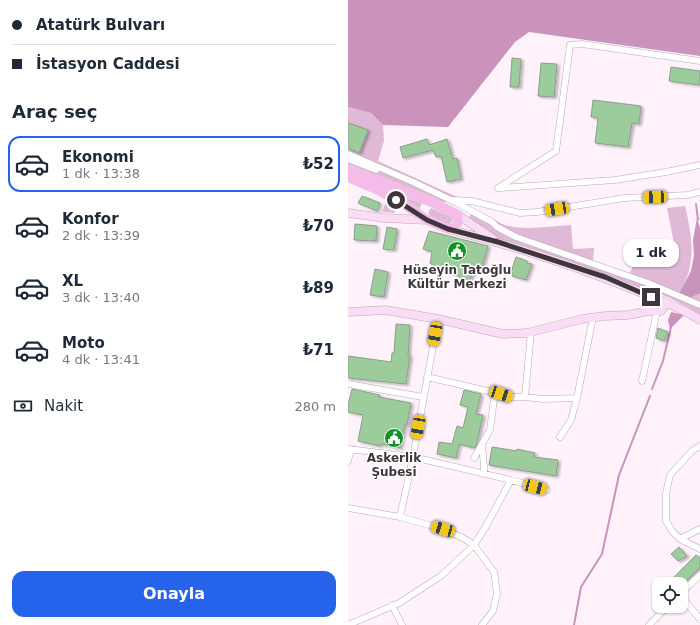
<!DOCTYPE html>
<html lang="tr">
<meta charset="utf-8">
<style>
:root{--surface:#fff;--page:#f2f2f3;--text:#1f2937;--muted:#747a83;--line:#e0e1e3;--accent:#2563eb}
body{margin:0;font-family:"DejaVu Sans",sans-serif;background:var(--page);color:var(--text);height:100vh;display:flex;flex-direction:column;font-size:15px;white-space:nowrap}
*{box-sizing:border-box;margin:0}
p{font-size:13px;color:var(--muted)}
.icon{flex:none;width:22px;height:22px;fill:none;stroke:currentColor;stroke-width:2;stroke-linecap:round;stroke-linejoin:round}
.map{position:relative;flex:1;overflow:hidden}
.side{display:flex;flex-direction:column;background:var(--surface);width:348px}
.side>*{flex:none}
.hud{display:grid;align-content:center;height:88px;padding:0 12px;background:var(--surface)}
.controls{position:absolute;left:304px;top:577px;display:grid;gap:8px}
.controls a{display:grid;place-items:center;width:36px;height:36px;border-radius:8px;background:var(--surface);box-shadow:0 1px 3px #0004;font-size:20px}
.end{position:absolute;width:18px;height:18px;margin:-9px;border:5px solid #3e363c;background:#fff;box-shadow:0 0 0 2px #fff}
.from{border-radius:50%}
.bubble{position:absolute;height:28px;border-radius:12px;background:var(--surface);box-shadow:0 1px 3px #0004;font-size:13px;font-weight:800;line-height:28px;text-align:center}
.car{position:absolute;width:12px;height:24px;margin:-12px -6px;border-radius:5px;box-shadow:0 0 3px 1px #0007;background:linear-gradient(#f5c518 24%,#345 0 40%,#f5c518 0 76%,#345 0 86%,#f5c518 0)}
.hud b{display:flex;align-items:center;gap:14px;height:38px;font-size:15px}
.hud b+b{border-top:1px solid var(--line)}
.hud i{width:10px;height:10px;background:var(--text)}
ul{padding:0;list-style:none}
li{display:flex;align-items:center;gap:12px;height:56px;margin:0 8px 6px;padding:0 4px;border:2px solid transparent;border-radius:12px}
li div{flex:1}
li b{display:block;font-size:15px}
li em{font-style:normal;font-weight:800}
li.active{border-color:var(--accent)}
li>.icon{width:36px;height:36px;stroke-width:1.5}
h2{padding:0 12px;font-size:18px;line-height:48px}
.pay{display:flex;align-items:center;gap:10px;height:44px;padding:0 12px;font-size:15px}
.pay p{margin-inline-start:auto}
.button{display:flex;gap:8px;margin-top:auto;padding:8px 12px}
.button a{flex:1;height:46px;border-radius:12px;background:var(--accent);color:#fff;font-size:16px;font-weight:800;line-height:46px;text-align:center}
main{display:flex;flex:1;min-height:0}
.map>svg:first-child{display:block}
.green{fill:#dfb9d6}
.water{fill:#c993bc}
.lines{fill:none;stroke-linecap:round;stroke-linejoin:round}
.stream{stroke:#c993bc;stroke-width:2}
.building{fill:#9ccc9b;stroke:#8d9e8d;filter:url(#shadow)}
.street-casing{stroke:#bca8b7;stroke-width:7}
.secondary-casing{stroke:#bca8b7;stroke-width:9}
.primary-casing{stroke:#d8d7d8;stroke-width:10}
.street{stroke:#fff;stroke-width:6}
.secondary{stroke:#faddf4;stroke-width:8}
.primary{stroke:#f6bbe9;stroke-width:9}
.route{stroke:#3e363c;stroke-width:5}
.labels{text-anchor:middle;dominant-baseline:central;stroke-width:3;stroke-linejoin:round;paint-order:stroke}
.poi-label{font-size:12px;font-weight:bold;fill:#3e363c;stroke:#fff}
</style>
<main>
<section class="side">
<div class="hud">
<b><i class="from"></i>Atatürk Bulvarı</b>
<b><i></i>İstasyon Caddesi</b>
</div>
<h2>Araç seç</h2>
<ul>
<li class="active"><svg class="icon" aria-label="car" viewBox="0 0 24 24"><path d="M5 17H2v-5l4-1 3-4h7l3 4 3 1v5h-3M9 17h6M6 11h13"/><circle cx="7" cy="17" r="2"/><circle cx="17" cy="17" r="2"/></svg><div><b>Ekonomi</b><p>1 dk · 13:38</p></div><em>₺52</em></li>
<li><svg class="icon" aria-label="car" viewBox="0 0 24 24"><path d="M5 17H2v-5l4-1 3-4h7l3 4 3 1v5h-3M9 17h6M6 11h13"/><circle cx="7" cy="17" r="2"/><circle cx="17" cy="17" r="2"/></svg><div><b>Konfor</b><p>2 dk · 13:39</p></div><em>₺70</em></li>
<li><svg class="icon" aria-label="car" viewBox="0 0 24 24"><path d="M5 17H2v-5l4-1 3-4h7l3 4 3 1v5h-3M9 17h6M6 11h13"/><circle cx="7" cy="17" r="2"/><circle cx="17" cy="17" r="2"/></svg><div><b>XL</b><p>3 dk · 13:40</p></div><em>₺89</em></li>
<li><svg class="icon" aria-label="car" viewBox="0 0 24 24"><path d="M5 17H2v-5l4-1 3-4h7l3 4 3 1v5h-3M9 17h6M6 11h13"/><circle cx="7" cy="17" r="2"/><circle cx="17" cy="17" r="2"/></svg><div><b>Moto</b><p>4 dk · 13:41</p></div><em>₺71</em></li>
</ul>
<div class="pay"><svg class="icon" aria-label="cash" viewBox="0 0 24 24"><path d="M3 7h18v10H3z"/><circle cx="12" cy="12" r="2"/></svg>Nakit<p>280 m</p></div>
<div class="button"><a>Onayla</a></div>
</section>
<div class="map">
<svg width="352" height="625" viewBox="0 0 352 625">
<defs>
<filter id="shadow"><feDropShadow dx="2.5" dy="1.5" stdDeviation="1" flood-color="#0004"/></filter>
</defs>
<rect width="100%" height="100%" fill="#fff2fb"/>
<path class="green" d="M0,107L23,113L35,125L36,141L30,161L116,200L96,202L77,201L0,170Z
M57,197L74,203L71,210L56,199L55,198Z
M38,202L47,208V213L34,212Z
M337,206C345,240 348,262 332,294L352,292V315C332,303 312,291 289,287L156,242L121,219L122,215C136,209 145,221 157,225C177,231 202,226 223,225L225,249L246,248L245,263L282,273L291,251L325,258L326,243L319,208Z
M83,208L104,217L105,219L103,223L100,225L82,216L80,213Z"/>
<path class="water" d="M0,0H352V56L181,32L167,42L100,127L35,125L23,113L0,107Z
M349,218L352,228V293L341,298L331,294L343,271L346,255L345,240Z
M323,312L336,315L322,329L320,320Z"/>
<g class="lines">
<path class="stream" d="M348,204L350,220
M304,389L315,361L323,327
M226,625L233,587L254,554L271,475L302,396"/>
</g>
<path class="building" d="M164,58L173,59L171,87H162Z
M193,63L209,64L206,97L190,96Z
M323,67L352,71V85L321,81Z
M245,100L293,106L291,124L284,123L280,147L247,143L250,118L243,117Z
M0,123L20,130L11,153L0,148Z
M79,139L81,145L99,139L105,159L109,158L113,179L99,182L93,156L88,157L85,150L55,158L52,147Z
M14,196L32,203L29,211L10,203Z
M7,224L29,226L28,241L6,240Z
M39,227L49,229L46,250L35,249Z
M81,231L140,246L134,268L128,267L121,281L83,264L82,263L84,252L75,249Z
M168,257L179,261V263L184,264L178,280L164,276V272H163Z
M27,269L40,272L36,297L22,295Z
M48,324L62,325L60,355H62L58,384L0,378V356L43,362L44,353H46Z
M310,328L320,332L316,341L308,338Z
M4,389L32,395L31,397L63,403L59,425H57L52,448L33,444L32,446L10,441L15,415L0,412V405Z
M116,390L133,394L128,414L135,415L128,446L126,448L111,444L108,458L89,454L91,442L104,444L109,426L115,428L120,407L112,405Z
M144,447L169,451V449L187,453L186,457L210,460L208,476L141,465Z
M331,547L339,556L330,561L323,554Z
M348,555L352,558V567L334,585L333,584H319Z"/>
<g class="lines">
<g class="street-casing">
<path id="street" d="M0,154L65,182L109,203L144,222L149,227L168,237L300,283L352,305
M0,159L28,170
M150,188L208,151L222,45L234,44L352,61
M152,188L267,180L318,172L352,165
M105,200L124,201L172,213L189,212L277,198L339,195L352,192
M183,332L177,397L195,399L229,398
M79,377L153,394
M294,381L309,311
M0,384L75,397
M212,437L223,420L229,398L245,317
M134,446L136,466V474
M352,446L345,450L322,475L318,493V521L324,531L332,539L352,549
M0,449L65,457L163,480L199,490
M126,458L142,430L146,399L153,394L162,397H177
M0,461L3,449
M0,508L52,517L95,529L115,538L126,545L146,572L149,593L145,611L134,625
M52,517L65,457L90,319
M332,539L352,529
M333,593L352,575
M333,596L352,619
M44,605L54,625
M0,625L51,603L93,576L126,545L137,528L163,480
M301,625L320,606"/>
</g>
<g class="secondary-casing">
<path id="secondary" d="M0,213L36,218L79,220
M110,215L144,238
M100,229C166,246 231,267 294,293C313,301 334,308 352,320
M303,297L298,304L301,311H313L316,307L315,301
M0,312L37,310L90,319L155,334L179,333L234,319L257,316L280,315L301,311"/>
</g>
<g class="primary-casing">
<path id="primary" d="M0,169L86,203L110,215V222L106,228L100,229L79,220L62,208L30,190L0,177"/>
</g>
<use href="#street" class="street"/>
<use href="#secondary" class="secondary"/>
<use href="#primary" class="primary"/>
</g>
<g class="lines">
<path class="route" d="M48,200L79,220L100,229L150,242L257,277L303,297"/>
</g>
<defs>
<g id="civic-disc" transform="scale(1)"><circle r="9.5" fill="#129222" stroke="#fff"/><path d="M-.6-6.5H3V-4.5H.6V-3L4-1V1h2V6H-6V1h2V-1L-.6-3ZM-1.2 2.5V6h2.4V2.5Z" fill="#fff"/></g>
</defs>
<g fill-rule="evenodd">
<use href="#civic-disc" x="109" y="251"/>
<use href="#civic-disc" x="46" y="438"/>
</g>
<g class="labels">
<g class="poi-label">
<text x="109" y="270">Hüseyin Tatoğlu<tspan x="109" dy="14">Kültür Merkezi</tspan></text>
<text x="46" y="458">Askerlik<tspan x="46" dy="14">Şubesi</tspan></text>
</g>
</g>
</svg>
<div class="controls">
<a><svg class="icon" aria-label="locate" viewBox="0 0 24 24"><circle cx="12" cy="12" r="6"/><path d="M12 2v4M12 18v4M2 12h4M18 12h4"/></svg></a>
</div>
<i class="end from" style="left:48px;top:200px"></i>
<i class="end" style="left:303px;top:297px"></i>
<div class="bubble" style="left:275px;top:239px;width:56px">1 dk</div>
<i class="car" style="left:307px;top:197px;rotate:268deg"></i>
<i class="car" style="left:209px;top:209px;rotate:261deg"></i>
<i class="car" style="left:87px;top:334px;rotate:190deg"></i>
<i class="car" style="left:153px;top:394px;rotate:108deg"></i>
<i class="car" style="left:70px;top:427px;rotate:190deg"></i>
<i class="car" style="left:187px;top:487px;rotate:105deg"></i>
<i class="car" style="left:95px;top:529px;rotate:286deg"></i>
</div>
</main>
